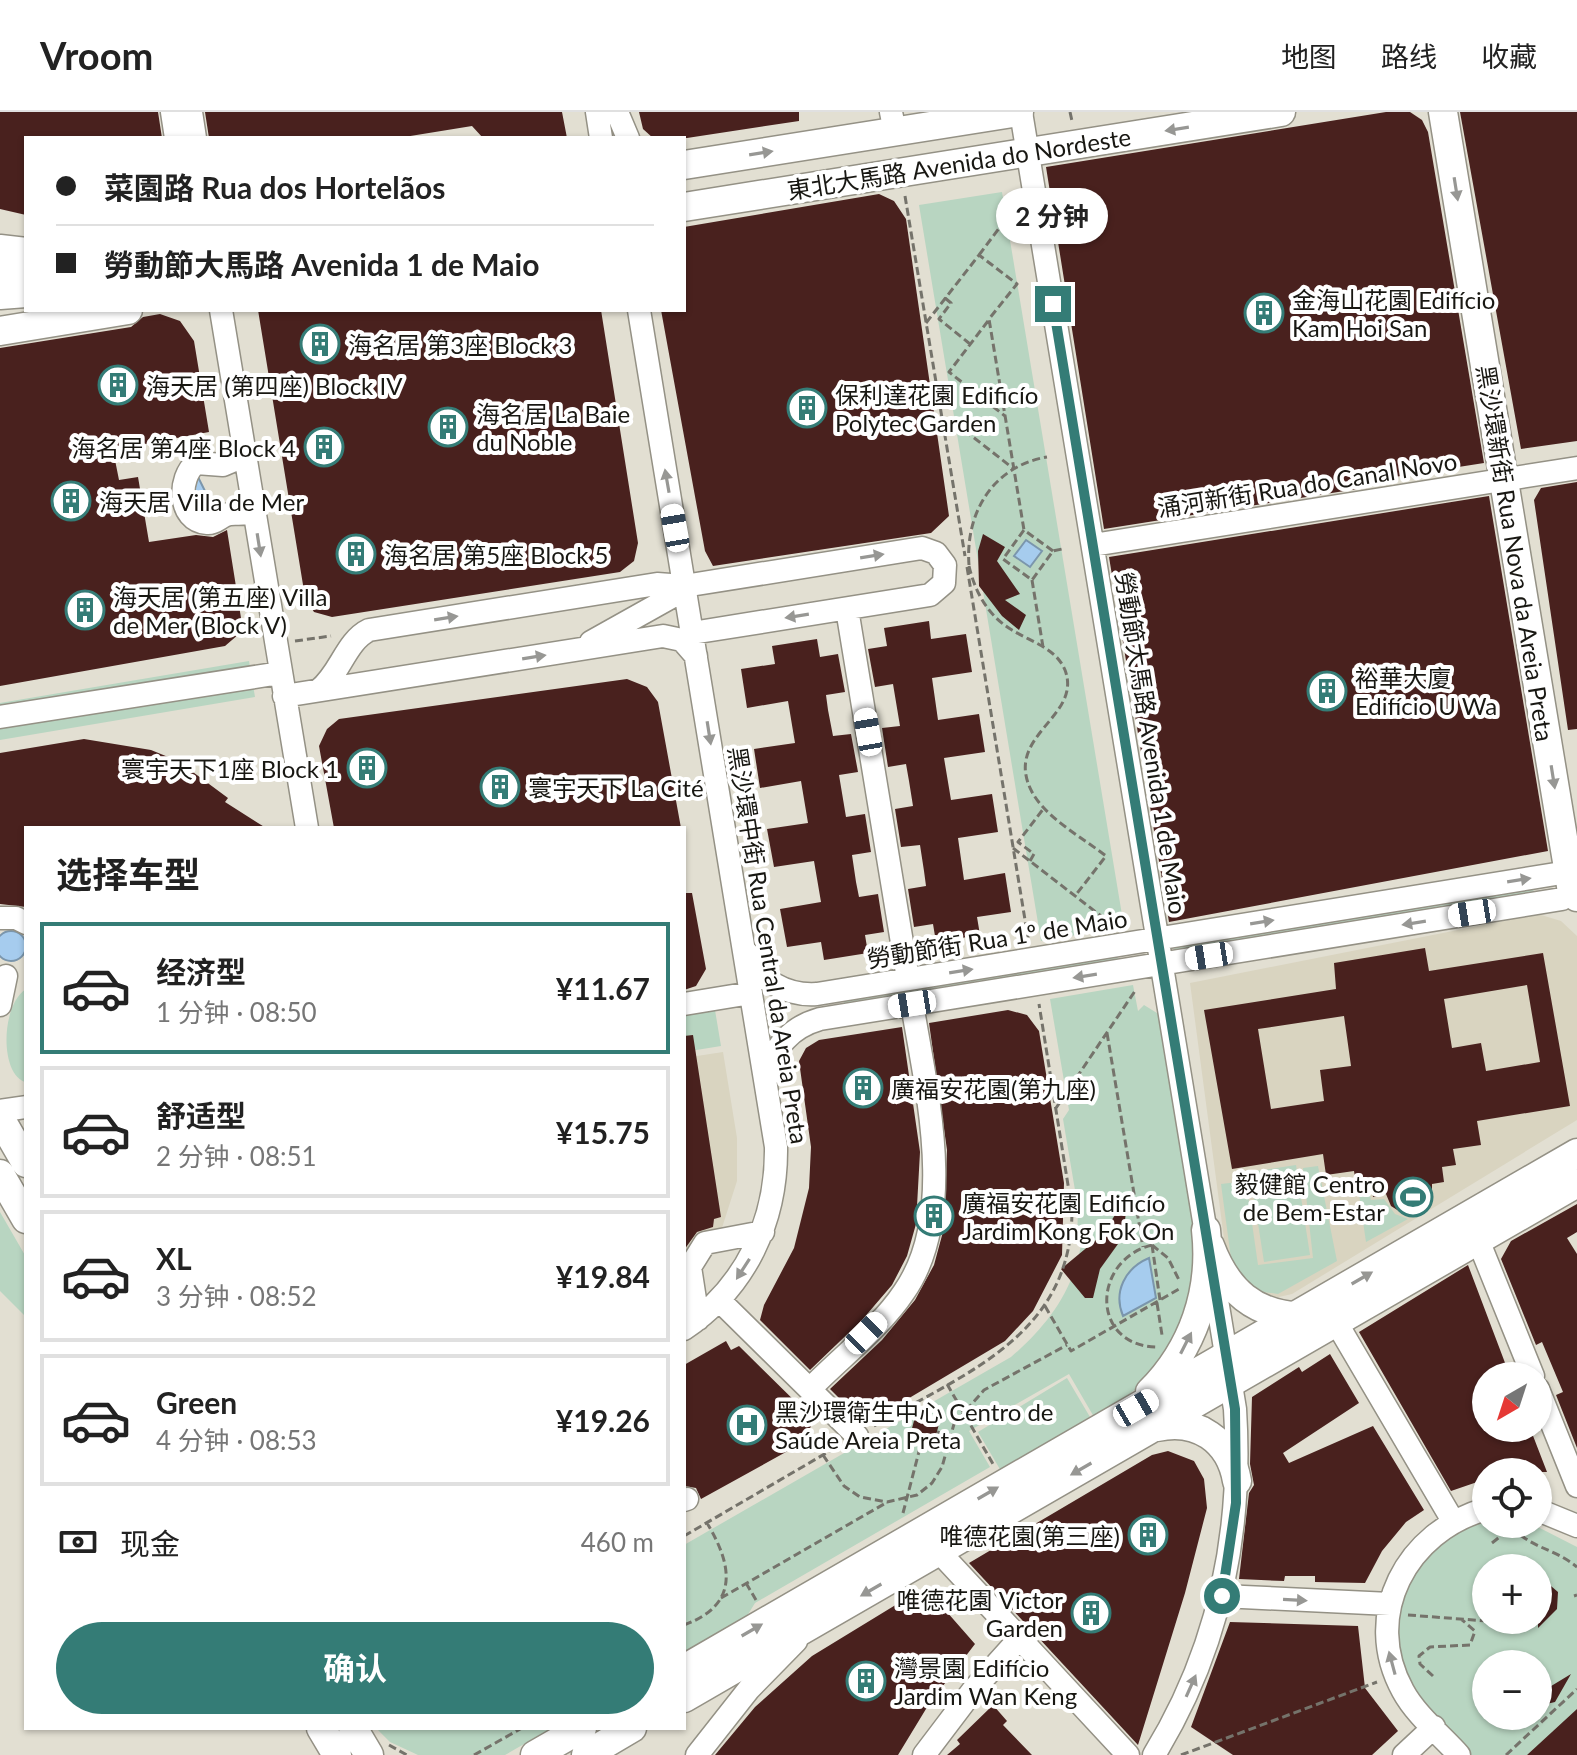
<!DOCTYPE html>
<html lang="zh">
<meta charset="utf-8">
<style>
:root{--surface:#fff;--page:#f2f2f2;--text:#222;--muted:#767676;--line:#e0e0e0;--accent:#347c76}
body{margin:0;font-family:Lato,"Noto Sans SC",sans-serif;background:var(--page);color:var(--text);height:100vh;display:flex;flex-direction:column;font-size:30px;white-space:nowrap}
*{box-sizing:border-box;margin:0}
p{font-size:26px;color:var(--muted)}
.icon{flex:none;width:44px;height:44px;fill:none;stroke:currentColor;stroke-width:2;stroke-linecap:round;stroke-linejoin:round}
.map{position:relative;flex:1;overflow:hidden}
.sheet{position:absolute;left:24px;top:714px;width:662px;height:904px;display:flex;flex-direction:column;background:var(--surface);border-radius:0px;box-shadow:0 2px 6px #0004}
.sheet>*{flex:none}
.hud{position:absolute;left:24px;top:24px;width:662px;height:176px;border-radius:0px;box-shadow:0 2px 6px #0004;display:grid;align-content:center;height:176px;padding:0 32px;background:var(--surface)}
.needle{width:52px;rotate:219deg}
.fabs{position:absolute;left:1472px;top:1250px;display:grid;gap:16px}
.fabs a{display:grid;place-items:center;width:80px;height:80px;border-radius:50%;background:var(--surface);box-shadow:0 2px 6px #0004;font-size:40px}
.end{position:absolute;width:36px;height:36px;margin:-18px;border:10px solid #347c76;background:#fff;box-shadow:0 0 0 4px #fff}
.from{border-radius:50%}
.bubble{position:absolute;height:56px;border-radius:28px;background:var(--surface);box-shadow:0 2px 6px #0004;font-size:26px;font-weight:700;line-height:56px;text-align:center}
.car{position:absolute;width:24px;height:48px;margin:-24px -12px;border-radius:10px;box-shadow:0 0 6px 2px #0007;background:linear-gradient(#fff 24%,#345 0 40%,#fff 0 76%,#345 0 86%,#fff 0)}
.hud b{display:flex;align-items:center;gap:28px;height:76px;font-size:30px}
.hud b+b{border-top:2px solid var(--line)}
.hud i{width:20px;height:20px;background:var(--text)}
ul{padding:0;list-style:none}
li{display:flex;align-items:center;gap:24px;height:132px;margin:0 16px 12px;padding:0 16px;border:4px solid var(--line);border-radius:0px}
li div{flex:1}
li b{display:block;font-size:30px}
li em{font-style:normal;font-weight:700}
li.current{border-color:var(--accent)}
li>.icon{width:72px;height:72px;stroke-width:1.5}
h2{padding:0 32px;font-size:36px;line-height:96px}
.pay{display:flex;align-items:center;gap:20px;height:88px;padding:0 32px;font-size:30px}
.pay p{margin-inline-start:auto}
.action{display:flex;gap:16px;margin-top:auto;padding:16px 32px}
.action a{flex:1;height:92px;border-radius:48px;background:var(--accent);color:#fff;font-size:32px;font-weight:700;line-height:92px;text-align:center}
header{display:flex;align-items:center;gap:48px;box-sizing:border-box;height:112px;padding:0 40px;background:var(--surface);border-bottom:2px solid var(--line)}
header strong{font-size:38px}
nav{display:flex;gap:44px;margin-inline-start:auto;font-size:28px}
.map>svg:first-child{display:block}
.built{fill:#d9d4c0}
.green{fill:#b8d5c1;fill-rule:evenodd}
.water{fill:#a6ccee;stroke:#7b96ac;stroke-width:2}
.building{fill:#49211e;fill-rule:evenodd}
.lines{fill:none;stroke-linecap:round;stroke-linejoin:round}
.minor-casing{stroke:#949185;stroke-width:25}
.major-casing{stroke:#949185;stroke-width:31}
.path{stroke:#75736b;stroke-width:3;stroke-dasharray:8 4;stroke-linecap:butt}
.minor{stroke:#fff;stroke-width:22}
.major{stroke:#fff;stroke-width:28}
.oneway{fill:#979794}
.route{stroke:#347c76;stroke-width:10}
.labels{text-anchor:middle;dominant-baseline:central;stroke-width:8;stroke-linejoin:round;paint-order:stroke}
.street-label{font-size:24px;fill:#181712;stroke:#fff}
.poi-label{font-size:24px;fill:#181712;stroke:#fff;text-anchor:start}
</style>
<header>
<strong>Vroom</strong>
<nav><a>地图</a><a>路线</a><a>收藏</a></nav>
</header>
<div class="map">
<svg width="1577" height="1643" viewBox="0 0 1577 1643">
<rect width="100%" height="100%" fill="#e2dfd2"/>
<path class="built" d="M1538,802L1561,809L1577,824V1008L1292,1182L1265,1188L1227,1149L1190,871Z
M723,940L737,1026V1069L720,1122L684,1170V946Z"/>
<path class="green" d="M1002,80L1124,815L1041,829L919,93Z
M249,549L255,585L0,628V591Z
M1537,775L1532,780L1178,838L1170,835Z
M1116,840L1118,847L844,893L843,885Z
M1133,873L1138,899L1144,893L1165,906L1199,1110L1195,1180L1190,1172C1197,1236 1142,1277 1094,1305L1069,1262L969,1319L990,1355L755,1491L747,1504L684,1540V1433L1011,1245C1046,1215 1073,1180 1081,1133L1077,1131L1078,1096L1063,1007L1069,998L1050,887Z
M26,877V970C0,964 0,894 26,877Z
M714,892L721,934L684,940V897Z
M1296,1053L1310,1143L1264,1150L1250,1060Z
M1318,1054L1337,1149L1278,1182L1250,1178L1232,1154L1221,1072L1246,1069L1258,1153L1313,1146L1303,1056Z
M1358,1075H1368L1371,1088L1384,1087L1395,1102L1408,1107L1366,1130Z
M0,1100L26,1145V1205L0,1179Z
M1067,1266L1090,1305L1001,1359L978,1320Z
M1486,1410L1532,1412L1577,1435V1603L1534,1643H1468C1452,1624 1418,1595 1408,1573C1376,1504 1411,1427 1486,1410ZM1486,1456H1538V1508H1486ZM1486,1552H1538V1604H1486Z
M376,1616H552L505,1643H418L390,1630Z"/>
<path class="water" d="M197,363L208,385L203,401L194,395L191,370Z
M1026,428L1042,439L1030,455L1014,444Z
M-4 834a15 15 0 1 1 30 0a15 15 0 1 1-30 0Z
M1149,1146L1156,1186L1123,1204C1113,1180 1125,1156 1149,1146Z"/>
<path class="building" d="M0,0H158L162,26H26V103L0,97Z
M205,0H562L567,26H483L472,14L398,26H209Z
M639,0H799V9L687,26H653L643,17Z
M1386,0H1410L1422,8L1428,20L1484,351L1356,371L1357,377L1104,417L1046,55Z
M1460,0H1577V329L1521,337Z
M879,82L894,89L906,107L949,404L931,421L713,454L705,439L661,198H684V115Z
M258,198H601L638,431L634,449L620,460L332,505L314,500L305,485Z
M160,202L180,209L194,229L209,320L113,338L119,368L138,365L149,430L196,423L213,425L227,418L241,506L239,522L225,534L0,574V236L131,215L143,205Z
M1577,370V617L1568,618L1534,388L1541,376Z
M1489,384L1548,739L1169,810L1109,445Z
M983,422L1005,435L997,449L1020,482L1005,488L1026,503L1019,518L1002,504L979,474L978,439Z
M929,509L931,527L966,522L972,560L932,566L938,608L979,602L985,640L944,646L951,688L992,682L998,720L958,726L964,768L1005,761L1011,800L977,805L980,823L936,830L933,812L914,815L908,777L926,774L924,759L920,733L901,735L895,697L913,694L909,669L906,652L888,655L882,616L900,614L893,572L875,575L868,537L887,534L884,516Z
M817,527L820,545L838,542L845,580L826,583L828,598L833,624L851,622L858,660L839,663L846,705L865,702L871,740L852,743L856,770L859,785L878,782L884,820L865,823L868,841L824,848L821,830L787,835L780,797L821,790L814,749L774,755L767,717L808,711L801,669L760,676L754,637L795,631L788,589L747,596L741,557L775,552L772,534Z
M627,567L647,575L658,590L681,716H334L319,634L327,617L339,607Z
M84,627L151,638L178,649L228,686L225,690L266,716H26V795L0,792V641Z
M684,781H692L706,857L696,874L684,878Z
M1425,836L1429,859L1543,841L1570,994L1477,1009L1481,1033L1453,1037L1456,1053L1442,1055L1444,1070L1432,1072V1085L1425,1096L1415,1102L1402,1101L1391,1094L1386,1082L1373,1085L1371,1069L1356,1071L1354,1059L1326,1063L1323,1042L1232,1057L1204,898L1336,877L1334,851ZM1527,873L1540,950L1486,959L1481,931L1452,936L1444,887ZM1344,904L1351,954L1320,958L1324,989L1271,997L1258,917Z
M1008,898L1027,903L1039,919L1064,1071L1062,1143L1033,1199L1005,1229L879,1304L861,1308L830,1277L882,1228L915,1188L934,1153L944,1116L947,1038L929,911Z
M902,915L920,1040L916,1112L907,1144L892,1173L862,1208L810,1258L760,1208L764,1193L794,1136L809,1076L811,1035L799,949L806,936L819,928Z
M693,923L721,1105L714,1107L713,1115L697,1120L684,1138V924Z
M1128,1083L1123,1125L1100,1157L1093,1186H1085L1061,1157L1102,1123Z
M1577,1092V1120L1567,1126L1577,1142V1336L1556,1283L1563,1280L1542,1230L1536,1233L1501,1147L1511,1129Z
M1468,1153L1510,1264H1486V1316H1530L1547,1360H1486V1367L1451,1379L1359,1220Z
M726,1229L731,1238L739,1234L809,1303L811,1314L804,1330L701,1387L696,1376L684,1374V1253Z
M1330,1242L1359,1291L1283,1341L1289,1351L1373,1314L1424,1398L1406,1410L1382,1439L1365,1471L1315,1470V1464H1285L1284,1469L1239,1467L1249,1381L1254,1373L1250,1352L1252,1285L1299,1255L1302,1260Z
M916,1301L940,1308L934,1331L910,1324Z
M1168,1339L1194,1349L1204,1367L1207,1396L1185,1481L1138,1633L969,1451L1152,1343Z
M1538,1463L1558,1480L1557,1497L1538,1516Z
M925,1475L975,1532L929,1592L898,1643H715L755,1595L812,1544Z
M1230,1510L1358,1514L1365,1576L1398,1619L1372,1643H1233L1191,1615Z
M1571,1562L1555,1590L1538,1594V1582Z
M993,1593L1007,1609L1003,1613L1032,1643H947L960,1632L957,1628Z
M1577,1597V1643H1527Z"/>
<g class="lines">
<g class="minor-casing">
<path id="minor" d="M172,0L176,26
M191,0L195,26
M597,0L601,26
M617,0L628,26
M891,0L895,20
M1021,0L1235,1297C1243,1421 1219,1537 1154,1643
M221,198L307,716
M639,198L776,1035C777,1109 746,1175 684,1217
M246,350L237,347L223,353L196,351C178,365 177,409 207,411C216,412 221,403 230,402C240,401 244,404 253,397
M1093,433L1577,356
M847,497L908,867
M591,530L675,483L684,474
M319,578C340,562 346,529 369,518L657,472L684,474L922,436L936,441L945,453L944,471L930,483L692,521
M284,584L663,524L682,528L696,544
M0,605L280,561
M0,806H16L26,811
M747,841C760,869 786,884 817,882L1568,760
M684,892L751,881
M0,893L6,864
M768,964C772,935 792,915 820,907L1562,787L1572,780
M0,999L26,995
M1478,1128L1533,1264
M719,1188L857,1324
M698,1207L690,1155L705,1131L763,1120
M1336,1210L1453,1409
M810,1277C840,1246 880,1216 904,1180C958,1103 926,977 912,892
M1538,1277L1577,1374
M684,1388L687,1387
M1538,1398L1577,1414
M930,1430L1128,1643
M1222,1484L1390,1492
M697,1643L749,1577L796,1529
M924,1643L974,1577L1020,1526
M1404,1643L1434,1615
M1459,1643C1441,1623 1416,1603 1403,1579C1361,1503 1407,1419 1486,1397"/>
</g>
<g class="major-casing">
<path id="major" d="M1443,0L1572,780L1577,785
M684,53L1019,0
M684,95L1281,0
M0,137L26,140
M0,159L26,158
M0,183L26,181
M0,219L128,198
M0,1006L26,1051
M0,1062L26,1107
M1210,1134C1227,1179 1254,1203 1303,1205
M1150,1280C1193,1237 1213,1179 1206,1118
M1157,1315C1197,1306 1230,1328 1237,1369
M684,1557L1577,1041
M684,1586L1577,1071
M321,1616L337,1643
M353,1616L369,1643
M535,1643L582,1616
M586,1643L632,1616"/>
</g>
<path class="path" d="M1070,0L1072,9
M905,84L965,444
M979,143L1015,95
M945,186L951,191L939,207L970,232
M988,209L949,260L1005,304
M926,211L979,143L1017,172L989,207L1024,418
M955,311L1014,357
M1053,439L1024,418L1003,447L1032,468L1053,439L1062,437
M969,453C965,401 993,354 1047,345
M969,454C975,480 988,504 1012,518C1031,530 1056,536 1065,558C1083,606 1002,623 1032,680C1046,706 1083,726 1106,744L1075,784
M967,455L1028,826
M1032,468L1043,535
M295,529L331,524
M1013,736L1114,814
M1030,749L1034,742L1018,730L1044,696
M1107,921L1143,1135
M1056,996L1135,879
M1152,1133C1092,1148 1090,1233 1156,1235
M1152,1133L1168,1146L1180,1170
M1152,1133L1160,1188
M1157,1191L1162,1223
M1045,1194L1071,1239L1179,1177
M947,1272L993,1352
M874,1314C967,1260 1072,1223 1072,1098L1039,892
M937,1320L951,1323
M823,1343L844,1374L860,1385L887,1390L917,1383L932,1371L942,1355L954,1312L984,1278L1067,1233
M903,1401L922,1328
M1512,1415C1532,1437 1554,1436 1577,1455
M684,1424L840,1333
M1492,1431L1516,1412
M746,1471L756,1488
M1574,1484L1577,1483
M721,1486L884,1392
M1408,1503L1500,1510
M684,1513C739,1493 733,1454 707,1411
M1433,1564L1420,1552L1419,1544L1430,1535L1470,1533L1475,1519L1461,1507
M389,1633L407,1643
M474,1643L522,1616
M1181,1643L1377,1570
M1506,1643L1577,1577"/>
<use href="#minor" class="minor"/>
<use href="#major" class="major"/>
</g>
<defs><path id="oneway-solid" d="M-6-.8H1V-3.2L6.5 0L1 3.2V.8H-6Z" transform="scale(2)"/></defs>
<g class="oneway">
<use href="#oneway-solid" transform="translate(1177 17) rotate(171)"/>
<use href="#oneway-solid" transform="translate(761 41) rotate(-9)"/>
<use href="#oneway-solid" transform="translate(1456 77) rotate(81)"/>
<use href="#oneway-solid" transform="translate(667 369) rotate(-100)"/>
<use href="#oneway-solid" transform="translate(259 433) rotate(81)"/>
<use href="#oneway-solid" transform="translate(872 444) rotate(-9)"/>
<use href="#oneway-solid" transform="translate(797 504) rotate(171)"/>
<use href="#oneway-solid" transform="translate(446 506) rotate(-9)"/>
<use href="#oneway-solid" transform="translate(534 545) rotate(-9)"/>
<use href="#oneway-solid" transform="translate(709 621) rotate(81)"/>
<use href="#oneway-solid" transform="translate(1553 665) rotate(81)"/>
<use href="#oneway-solid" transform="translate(1519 768) rotate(-9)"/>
<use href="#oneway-solid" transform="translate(1262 810) rotate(-9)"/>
<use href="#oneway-solid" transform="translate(1414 811) rotate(171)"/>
<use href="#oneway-solid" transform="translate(961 859) rotate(-9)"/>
<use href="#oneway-solid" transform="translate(1085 864) rotate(171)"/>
<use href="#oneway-solid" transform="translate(743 1157) rotate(123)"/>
<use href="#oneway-solid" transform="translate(1362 1166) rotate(-30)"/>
<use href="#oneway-solid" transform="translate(1186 1231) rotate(-63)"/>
<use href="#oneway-solid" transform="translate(1081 1357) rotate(150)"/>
<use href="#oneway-solid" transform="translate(988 1381) rotate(-30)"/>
<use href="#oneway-solid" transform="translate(871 1478) rotate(150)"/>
<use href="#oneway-solid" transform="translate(1295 1488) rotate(3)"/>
<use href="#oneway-solid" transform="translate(752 1518) rotate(-30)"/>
<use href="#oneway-solid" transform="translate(1392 1551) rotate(-105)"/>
<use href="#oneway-solid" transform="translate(1191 1574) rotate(-66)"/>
</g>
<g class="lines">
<path class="route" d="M1053,192L1235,1297L1236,1391L1222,1484"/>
</g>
<defs>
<g id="building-ring" transform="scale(2)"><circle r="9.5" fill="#fff" stroke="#347c76" stroke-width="1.5"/><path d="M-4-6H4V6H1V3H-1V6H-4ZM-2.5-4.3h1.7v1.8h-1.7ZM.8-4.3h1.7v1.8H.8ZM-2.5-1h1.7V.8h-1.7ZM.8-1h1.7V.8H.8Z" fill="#347c76"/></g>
<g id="stadium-ring" transform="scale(2)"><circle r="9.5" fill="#fff" stroke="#347c76" stroke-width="1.5"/><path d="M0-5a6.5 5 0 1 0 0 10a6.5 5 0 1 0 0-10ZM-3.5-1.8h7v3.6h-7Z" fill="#347c76"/></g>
<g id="hospital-ring" transform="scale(2)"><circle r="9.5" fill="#fff" stroke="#347c76" stroke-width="1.5"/><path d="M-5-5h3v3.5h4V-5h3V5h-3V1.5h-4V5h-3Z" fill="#347c76"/></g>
</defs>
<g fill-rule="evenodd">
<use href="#building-ring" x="1264" y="201"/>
<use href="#building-ring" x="320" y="232"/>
<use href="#building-ring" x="118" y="273"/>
<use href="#building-ring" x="807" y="296"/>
<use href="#building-ring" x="448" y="315"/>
<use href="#building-ring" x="324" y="335"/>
<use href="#building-ring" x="71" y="389"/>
<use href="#building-ring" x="356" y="442"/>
<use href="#building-ring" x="85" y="498"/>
<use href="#building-ring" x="1327" y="579"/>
<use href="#building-ring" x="367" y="656"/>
<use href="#building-ring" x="500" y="675"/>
<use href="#building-ring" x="863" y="976"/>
<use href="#stadium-ring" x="1413" y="1085"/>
<use href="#building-ring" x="934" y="1104"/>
<use href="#hospital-ring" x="747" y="1313"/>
<use href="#building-ring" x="1148" y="1423"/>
<use href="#building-ring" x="1091" y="1501"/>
<use href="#building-ring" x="866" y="1569"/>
</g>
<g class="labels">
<g class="street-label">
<text transform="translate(959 51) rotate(-9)">東北大馬路 Avenida do Nordeste</text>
<text transform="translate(1307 372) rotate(-9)">涌河新街 Rua do Canal Novo</text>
<text transform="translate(1516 441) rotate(81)">黑沙環新街 Rua Nova da Areia Preta</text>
<text transform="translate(1152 631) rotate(81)">勞動節大馬路 Avenida 1 de Maio</text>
<text transform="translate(997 826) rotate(-9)">勞動節街 Rua 1º de Maio</text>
<text transform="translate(769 833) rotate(81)">黑沙環中街 Rua Central da Areia Preta</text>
</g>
<g class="poi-label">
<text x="1292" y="187">金海山花園 Edifício<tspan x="1292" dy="28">Kam Hoi San</tspan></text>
<text x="348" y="232">海名居 第3座 Block 3</text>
<text x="146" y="273">海天居 (第四座) Block IV</text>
<text x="835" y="282">保利達花園 Edificío<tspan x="835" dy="28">Polytec Garden</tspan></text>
<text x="476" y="301">海名居 La Baie<tspan x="476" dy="28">du Noble</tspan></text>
<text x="296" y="335" text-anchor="end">海名居 第4座 Block 4</text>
<text x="99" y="389">海天居 Villa de Mer</text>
<text x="384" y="442">海名居 第5座 Block 5</text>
<text x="113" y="484">海天居 (第五座) Villa<tspan x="113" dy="28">de Mer (Block V)</tspan></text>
<text x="1355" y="565">裕華大廈<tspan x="1355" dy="28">Edifício U Wa</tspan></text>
<text x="339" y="656" text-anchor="end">寰宇天下1座 Block 1</text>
<text x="528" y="675">寰宇天下 La Cité</text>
<text x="891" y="976">廣福安花園(第九座)</text>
<text x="1385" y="1071" text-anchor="end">毅健館 Centro<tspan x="1385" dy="28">de Bem-Estar</tspan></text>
<text x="962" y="1090">廣福安花園 Edificío<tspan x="962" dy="28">Jardim Kong Fok On</tspan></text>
<text x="775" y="1299">黑沙環衛生中心 Centro de<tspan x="775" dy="28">Saúde Areia Preta</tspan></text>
<text x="1120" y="1423" text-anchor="end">唯德花園(第三座)</text>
<text x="1063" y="1487" text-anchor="end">唯德花園 Victor<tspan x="1063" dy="28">Garden</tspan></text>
<text x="894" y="1555">灣景園 Edifício<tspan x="894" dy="28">Jardim Wan Keng</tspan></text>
</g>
</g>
</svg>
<div class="fabs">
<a><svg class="needle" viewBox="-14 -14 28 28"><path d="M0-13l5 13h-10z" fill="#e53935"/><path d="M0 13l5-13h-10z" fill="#767676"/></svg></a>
<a><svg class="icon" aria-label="locate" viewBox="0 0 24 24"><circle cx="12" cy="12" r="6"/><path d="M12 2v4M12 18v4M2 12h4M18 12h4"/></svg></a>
<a>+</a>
<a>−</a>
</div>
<i class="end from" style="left:1222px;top:1484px"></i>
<i class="end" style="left:1053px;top:192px"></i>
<div class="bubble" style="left:996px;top:76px;width:112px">2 分钟</div>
<i class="car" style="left:675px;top:416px;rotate:350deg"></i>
<i class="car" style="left:868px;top:620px;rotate:350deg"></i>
<i class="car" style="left:1472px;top:801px;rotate:261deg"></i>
<i class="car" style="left:1209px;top:844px;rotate:261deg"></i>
<i class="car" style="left:912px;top:892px;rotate:261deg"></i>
<i class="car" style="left:866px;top:1221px;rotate:45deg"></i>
<i class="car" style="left:1136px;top:1296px;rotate:60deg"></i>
<div class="hud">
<b><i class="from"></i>菜園路 Rua dos Hortelãos</b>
<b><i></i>勞動節大馬路 Avenida 1 de Maio</b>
</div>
<section class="sheet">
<h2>选择车型</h2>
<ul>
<li class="current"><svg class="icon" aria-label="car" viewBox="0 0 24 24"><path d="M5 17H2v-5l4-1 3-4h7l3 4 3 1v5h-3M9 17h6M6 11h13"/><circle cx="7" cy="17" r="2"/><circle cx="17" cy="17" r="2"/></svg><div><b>经济型</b><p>1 分钟 · 08:50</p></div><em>¥11.67</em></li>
<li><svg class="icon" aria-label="car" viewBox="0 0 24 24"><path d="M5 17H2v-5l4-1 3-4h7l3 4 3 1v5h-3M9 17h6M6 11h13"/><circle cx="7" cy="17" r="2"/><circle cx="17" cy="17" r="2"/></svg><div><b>舒适型</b><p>2 分钟 · 08:51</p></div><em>¥15.75</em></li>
<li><svg class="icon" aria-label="car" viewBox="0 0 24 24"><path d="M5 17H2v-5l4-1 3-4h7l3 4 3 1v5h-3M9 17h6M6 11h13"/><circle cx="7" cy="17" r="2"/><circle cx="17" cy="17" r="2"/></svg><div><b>XL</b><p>3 分钟 · 08:52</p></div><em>¥19.84</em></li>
<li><svg class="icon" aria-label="car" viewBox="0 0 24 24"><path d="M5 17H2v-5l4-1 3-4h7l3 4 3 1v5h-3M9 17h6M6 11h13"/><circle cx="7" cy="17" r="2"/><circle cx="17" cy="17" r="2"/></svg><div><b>Green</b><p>4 分钟 · 08:53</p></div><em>¥19.26</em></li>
</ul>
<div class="pay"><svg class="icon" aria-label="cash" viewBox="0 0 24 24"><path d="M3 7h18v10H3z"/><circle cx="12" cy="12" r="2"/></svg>现金<p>460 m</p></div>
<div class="action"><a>确认</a></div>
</section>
</div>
